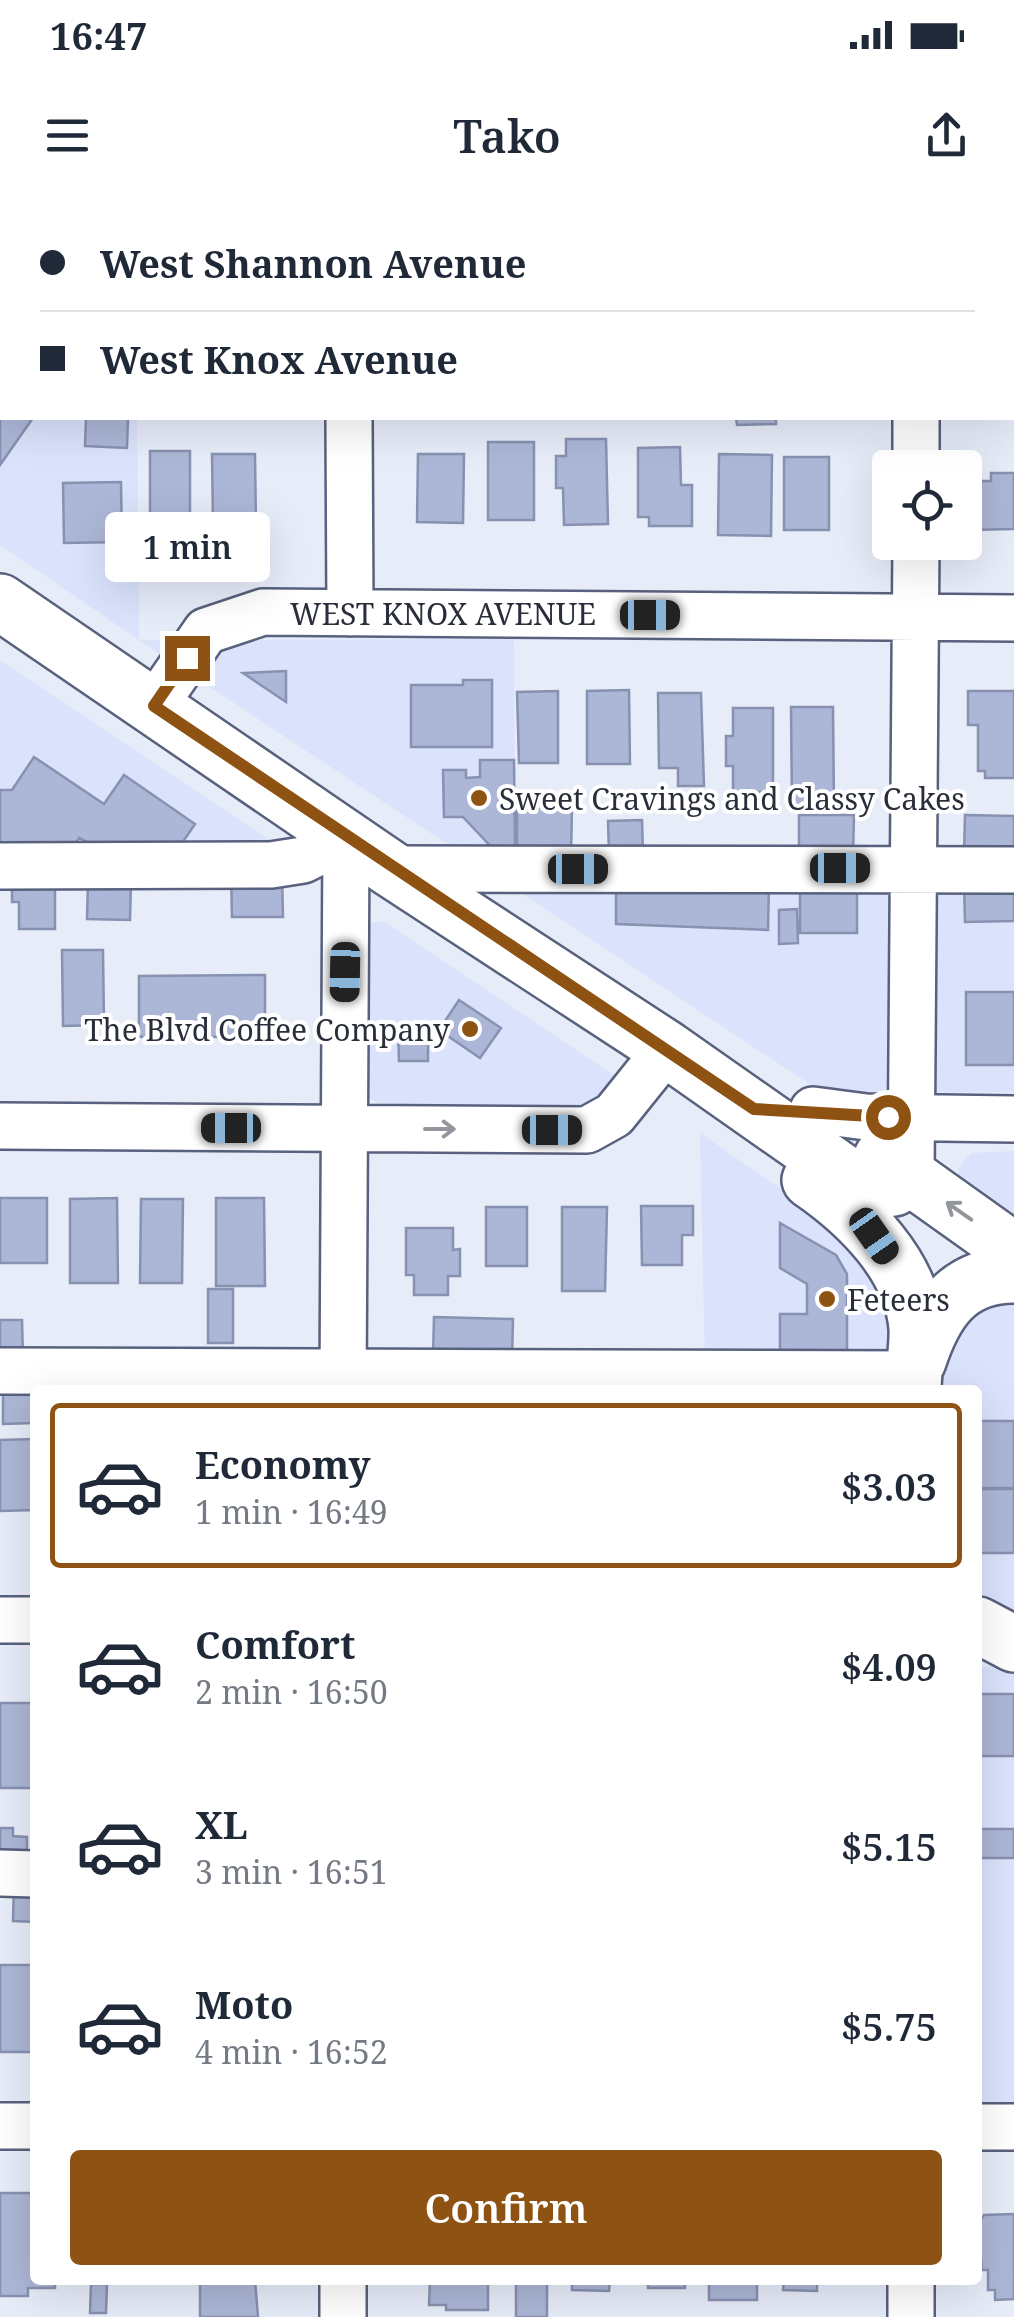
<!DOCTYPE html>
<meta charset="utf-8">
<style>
:root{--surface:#fff;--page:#f2f2f3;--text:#1f2937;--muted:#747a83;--line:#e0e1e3;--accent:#8e5212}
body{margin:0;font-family:"Noto Serif",serif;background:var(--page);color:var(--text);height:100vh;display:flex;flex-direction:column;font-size:38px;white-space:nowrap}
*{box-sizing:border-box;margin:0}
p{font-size:32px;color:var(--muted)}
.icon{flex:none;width:55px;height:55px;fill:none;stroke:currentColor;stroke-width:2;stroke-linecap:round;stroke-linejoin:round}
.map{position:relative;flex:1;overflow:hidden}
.side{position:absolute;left:30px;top:1185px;width:952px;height:900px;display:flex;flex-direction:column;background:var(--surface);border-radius:10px;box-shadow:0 10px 40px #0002}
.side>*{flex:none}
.hud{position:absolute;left:0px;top:0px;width:1015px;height:220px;box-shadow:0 10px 40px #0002;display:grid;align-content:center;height:220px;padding:0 40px;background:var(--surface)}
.fabs{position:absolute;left:872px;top:250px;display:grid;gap:20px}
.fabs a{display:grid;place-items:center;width:110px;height:110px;border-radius:10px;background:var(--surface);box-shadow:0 10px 40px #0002;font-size:50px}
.end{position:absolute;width:45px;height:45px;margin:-22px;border:12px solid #8e5212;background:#fff;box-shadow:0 0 0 5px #fff}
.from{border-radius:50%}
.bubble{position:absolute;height:70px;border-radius:10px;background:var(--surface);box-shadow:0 10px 40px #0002;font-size:32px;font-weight:600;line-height:70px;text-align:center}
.car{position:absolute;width:30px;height:60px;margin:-30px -15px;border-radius:12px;box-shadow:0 0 8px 2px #0007;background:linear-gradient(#222 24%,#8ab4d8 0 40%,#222 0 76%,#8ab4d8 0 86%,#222 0)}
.hud b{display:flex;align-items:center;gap:35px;height:95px;font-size:38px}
.hud b+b{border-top:2px solid var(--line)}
.hud i{width:25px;height:25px;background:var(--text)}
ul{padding:18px 0 0;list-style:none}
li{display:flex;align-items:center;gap:30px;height:165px;margin:0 20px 15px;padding:0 20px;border:5px solid transparent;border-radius:10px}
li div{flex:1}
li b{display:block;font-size:38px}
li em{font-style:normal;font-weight:600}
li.selected{border-color:var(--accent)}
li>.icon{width:90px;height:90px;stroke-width:1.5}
.action{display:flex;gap:20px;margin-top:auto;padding:20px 40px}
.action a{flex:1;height:115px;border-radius:10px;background:var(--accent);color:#fff;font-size:40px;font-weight:600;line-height:115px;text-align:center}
.status{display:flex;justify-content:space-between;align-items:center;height:70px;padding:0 50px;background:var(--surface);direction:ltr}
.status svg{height:28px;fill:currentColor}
header{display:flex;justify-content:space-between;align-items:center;height:130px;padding:0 40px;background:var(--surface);font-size:45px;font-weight:600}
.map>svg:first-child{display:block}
.built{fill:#dae3fb}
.building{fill:#acb6d6;stroke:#8791b0;stroke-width:2.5}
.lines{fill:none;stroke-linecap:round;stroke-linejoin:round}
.minor-casing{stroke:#58617d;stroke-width:50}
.major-casing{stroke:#58617d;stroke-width:60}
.minor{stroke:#fff;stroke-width:45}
.major{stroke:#fff;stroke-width:55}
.oneway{stroke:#94969d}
.route{stroke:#8e5212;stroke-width:12}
.poi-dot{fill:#8e5212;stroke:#fff;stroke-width:4}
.labels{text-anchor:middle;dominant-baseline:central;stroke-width:8;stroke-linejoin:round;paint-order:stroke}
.street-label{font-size:30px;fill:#2a2e3b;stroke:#fff}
.poi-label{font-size:30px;fill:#2a2e3b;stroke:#fff;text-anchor:start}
</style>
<div class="status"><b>16:47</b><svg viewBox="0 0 49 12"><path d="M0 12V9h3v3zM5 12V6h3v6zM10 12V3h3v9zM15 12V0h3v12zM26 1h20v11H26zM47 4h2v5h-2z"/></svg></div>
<header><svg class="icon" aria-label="menu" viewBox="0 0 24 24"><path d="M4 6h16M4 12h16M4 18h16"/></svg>Tako<svg class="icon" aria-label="share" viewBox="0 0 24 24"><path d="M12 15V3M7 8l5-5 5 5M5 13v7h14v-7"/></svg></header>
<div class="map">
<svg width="1014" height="2117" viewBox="0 0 1014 2117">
<rect width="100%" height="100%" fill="#e7ecf9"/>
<path class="built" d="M0,0H318L2,2V218H137L139,440L514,439L515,658L1014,659V892L832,893L814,887L139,440L0,345Z
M0,460L294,656L0,658Z
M378,721L385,722L615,876L618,883L598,909L381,906L366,895L363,727Z
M700,933L831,1024L854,1047L881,1091L895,1141L882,1190L705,1163Z
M1014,951V1031L959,983L958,968L971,953Z
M1014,1100V1422L978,1402V1190H936L954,1107Z
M1014,1466V1903H978V1467Z"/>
<path class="building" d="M76,0H272V2H76Z
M974,0H1014V51L1012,2Z
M0,193L2,218H33L0,265Z
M86,218H128L127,248L85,246Z
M736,218H776V224L737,225Z
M566,239H606L608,324L564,325L563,288H556V256H566Z
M488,242H534V320H488Z
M680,247L681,285H692V326H649V317H638V248Z
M150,251H190V317H169V323H150Z
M212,254H255L256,327L213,326Z
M418,254H464L463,323L417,322Z
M719,254L772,255L771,336L718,335Z
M784,257H829V330H784Z
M991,273H1014V329L969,330L968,281H991Z
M121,282L122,342L64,343L63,283Z
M286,471V502L243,473Z
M463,480H492V547H411V485H463Z
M629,490L630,564H587V491Z
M558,491V563H519L517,492Z
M968,491H1014V578H985V571H978V525H968Z
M658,493H701L704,586H678V568H659Z
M791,507H833L834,608H792Z
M733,508H773V592H733V566H726V536H733Z
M34,557L104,604L124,575L195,624L174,655L118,658L79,638L71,652L0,650V590H12Z
M480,560H514L515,651H495L463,617H444L443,570H466V578L480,577Z
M517,607L572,608L571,654H517Z
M799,615H854L853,656H799Z
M965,615L1014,616V656L964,655Z
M642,620L643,653L609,654L608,621Z
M231,673H282L283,717H232Z
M12,676L55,677V729H19V702H12Z
M616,681L769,682L768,730L616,724Z
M88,682H131L130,720L87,719Z
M1014,682V721L965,722L964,683Z
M800,684H857V733H800Z
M797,709L798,743L779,744V710Z
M62,750H103L104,825L63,826Z
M265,775V837H139V776Z
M966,792H1014V865H966Z
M459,800L501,828L480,858L439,830Z
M398,826H428V861H399Z
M0,998H47V1063H0Z
M117,998L118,1083H70V999Z
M216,998H264L265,1086H216Z
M141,999H183L182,1083H140Z
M641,1006H693V1035H682V1065H642Z
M486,1007H527V1066H486Z
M562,1007H607L605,1091H562Z
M780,1023L836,1055L847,1074V1157H780V1114H807V1084L780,1068Z
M406,1028H453V1050L460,1049V1076H448V1095H414V1075H406Z
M208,1089H233V1143H208Z
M434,1117L513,1119L512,1159L433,1157Z
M0,1120H22L23,1156H0Z
M3,1179L35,1190V1223L3,1224Z
M978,1221H1014V1288H978Z
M34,1239L35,1310L0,1311V1240Z
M978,1289H1014V1353H978Z
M978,1494H1014V1556H978Z
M0,1503H35V1588H0Z
M0,1628H13V1636L27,1637V1661L0,1660Z
M978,1629H1014V1658H978Z
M14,1682L35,1683V1722L13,1721Z
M0,1765H35V1852H0Z
M0,1993H35V2080H55V2088H28V2096H0Z
M1014,2014V2099L995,2100V2090H988V2070H982L978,2023L984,2015Z
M200,2080H255L258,2117H200Z
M430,2080H488V2110H446V2105H429Z
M516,2080H547V2117H516Z
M572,2080H610L609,2091L572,2090Z
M648,2080H685V2088H648Z
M709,2080H757V2100H709Z
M784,2080H817V2091L783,2090Z
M91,2084H107L106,2113H90Z"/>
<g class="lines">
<g class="minor-casing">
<path id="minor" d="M349,2V0
M917,2V0
M0,166H2
M1012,168H1014
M349,218L350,413
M916,268V218
M154,506L206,431L263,412L1014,418
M0,666L271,665L303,660L346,638
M391,669L1014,670
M813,910L866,917L1014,919
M0,926L587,930L614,915L667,849
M911,977L916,342
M0,1171L913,1174
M343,1190L346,638
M0,1420H35
M0,1673L35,1674
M0,1926H35
M978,1927H1014
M343,2117V2080
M911,2117V2080"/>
</g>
<g class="major-casing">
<path id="major" d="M0,402L391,669L667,849L868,990L894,988L911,977
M882,957L1014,1051
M810,980C858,1013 912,1065 917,1128C918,1148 913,1170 913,1190
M918,1161C934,1112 957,1075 1014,1075
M978,1425L1014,1444"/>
</g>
<use href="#minor" class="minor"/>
<use href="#major" class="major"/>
</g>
<defs><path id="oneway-shaft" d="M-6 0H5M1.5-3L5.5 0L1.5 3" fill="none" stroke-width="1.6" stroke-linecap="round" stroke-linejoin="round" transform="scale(2.5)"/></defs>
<g class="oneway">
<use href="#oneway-shaft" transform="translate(440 929)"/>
<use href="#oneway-shaft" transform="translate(959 1011) rotate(-145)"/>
</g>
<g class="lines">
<path class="route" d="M187,458L154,506L754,909L888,917"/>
</g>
<g class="poi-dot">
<circle cx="479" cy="598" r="10"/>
<circle cx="470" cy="829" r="10"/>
<circle cx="827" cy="1099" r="10"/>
</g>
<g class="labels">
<g class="street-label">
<text x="443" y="413">WEST KNOX AVENUE</text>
</g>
<g class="poi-label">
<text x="499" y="598">Sweet Cravings and Classy Cakes</text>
<text x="450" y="829" text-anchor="end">The Blvd Coffee Company</text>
<text x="847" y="1099">Feteers</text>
</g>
</g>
</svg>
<div class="fabs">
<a><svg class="icon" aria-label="locate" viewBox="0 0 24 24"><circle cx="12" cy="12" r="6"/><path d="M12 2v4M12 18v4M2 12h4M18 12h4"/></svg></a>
</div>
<i class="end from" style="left:888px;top:917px"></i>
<i class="end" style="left:187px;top:458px"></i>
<div class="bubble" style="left:105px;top:312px;width:165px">1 min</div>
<i class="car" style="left:650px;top:415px;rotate:90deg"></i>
<i class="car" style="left:840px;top:668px;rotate:90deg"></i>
<i class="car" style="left:578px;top:669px;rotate:90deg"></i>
<i class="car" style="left:345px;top:772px;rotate:181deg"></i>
<i class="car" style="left:231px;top:928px;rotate:270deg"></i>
<i class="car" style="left:552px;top:930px;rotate:90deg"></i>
<i class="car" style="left:874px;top:1036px;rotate:145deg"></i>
<div class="hud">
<b><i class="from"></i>West Shannon Avenue</b>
<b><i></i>West Knox Avenue</b>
</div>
<section class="side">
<ul>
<li class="selected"><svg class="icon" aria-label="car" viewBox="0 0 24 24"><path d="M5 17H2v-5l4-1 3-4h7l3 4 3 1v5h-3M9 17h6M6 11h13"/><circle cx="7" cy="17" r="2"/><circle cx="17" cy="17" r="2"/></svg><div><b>Economy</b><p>1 min · 16:49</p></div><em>$3.03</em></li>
<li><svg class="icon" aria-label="car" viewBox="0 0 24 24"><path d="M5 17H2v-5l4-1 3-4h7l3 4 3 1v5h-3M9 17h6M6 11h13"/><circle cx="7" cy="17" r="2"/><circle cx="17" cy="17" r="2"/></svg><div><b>Comfort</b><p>2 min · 16:50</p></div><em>$4.09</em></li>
<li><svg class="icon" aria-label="car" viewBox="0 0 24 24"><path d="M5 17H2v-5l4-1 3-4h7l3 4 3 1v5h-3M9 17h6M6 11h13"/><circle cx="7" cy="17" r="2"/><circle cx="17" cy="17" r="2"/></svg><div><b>XL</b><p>3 min · 16:51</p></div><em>$5.15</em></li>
<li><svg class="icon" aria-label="car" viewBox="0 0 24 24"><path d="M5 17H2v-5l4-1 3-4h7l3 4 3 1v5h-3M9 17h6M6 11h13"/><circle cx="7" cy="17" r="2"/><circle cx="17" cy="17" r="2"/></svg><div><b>Moto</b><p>4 min · 16:52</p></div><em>$5.75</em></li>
</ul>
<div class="action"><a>Confirm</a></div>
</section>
</div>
